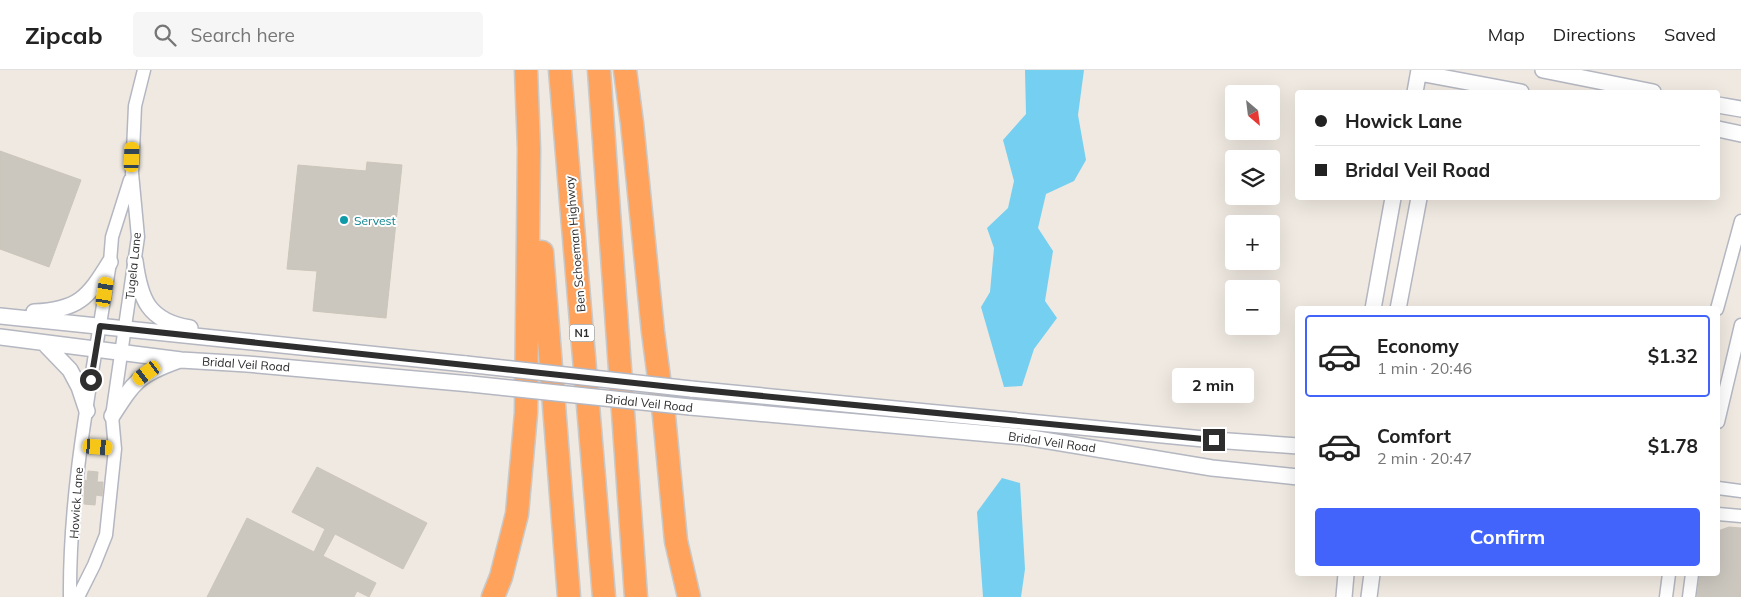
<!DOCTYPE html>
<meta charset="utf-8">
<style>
:root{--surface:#fff;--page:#f6f6f6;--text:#222;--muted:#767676;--line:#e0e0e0;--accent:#4264fb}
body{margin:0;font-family:Mulish,sans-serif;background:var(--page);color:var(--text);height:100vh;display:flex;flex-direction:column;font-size:19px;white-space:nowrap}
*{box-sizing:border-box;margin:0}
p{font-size:16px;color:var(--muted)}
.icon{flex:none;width:28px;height:28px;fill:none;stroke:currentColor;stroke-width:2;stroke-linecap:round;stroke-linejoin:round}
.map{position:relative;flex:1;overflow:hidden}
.side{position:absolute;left:1295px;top:236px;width:425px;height:270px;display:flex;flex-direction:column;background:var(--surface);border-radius:5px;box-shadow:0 5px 20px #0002}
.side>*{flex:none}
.banner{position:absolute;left:1295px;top:20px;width:425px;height:110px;border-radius:5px;box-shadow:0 5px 20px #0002;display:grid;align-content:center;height:110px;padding:0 20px;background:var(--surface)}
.needle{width:32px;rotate:152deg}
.buttons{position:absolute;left:1225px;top:15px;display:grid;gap:10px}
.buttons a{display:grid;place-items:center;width:55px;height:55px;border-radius:5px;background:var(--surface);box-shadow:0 5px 20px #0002;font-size:25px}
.end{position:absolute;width:22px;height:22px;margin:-11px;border:6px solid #2e2e2e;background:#fff;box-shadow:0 0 0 2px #fff}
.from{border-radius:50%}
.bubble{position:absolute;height:35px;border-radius:5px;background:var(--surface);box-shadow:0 5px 20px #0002;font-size:16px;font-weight:700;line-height:35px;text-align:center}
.car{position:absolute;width:15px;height:30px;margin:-15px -8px;border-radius:6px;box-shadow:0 0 4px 1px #0007;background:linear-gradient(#f5c518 24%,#345 0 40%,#f5c518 0 76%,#345 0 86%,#f5c518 0)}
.banner b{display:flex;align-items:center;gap:18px;height:48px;font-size:19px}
.banner b+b{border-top:1px solid var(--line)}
.banner i{width:12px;height:12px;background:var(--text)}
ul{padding:9px 0 0;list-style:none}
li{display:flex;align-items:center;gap:15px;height:82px;margin:0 10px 8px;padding:0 10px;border:2px solid transparent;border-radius:5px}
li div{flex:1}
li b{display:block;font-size:19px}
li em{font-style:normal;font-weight:700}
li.on{border-color:var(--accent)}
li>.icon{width:45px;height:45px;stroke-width:1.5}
.primary-button{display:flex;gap:10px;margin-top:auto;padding:10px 20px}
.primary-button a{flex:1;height:58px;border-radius:5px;background:var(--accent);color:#fff;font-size:20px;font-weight:700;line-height:58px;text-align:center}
header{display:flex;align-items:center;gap:30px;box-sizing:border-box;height:70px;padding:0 25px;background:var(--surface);border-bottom:1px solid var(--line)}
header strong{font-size:24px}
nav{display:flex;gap:28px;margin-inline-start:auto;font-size:18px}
.search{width:350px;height:45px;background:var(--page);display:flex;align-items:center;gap:12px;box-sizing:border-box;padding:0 18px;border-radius:5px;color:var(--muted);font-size:19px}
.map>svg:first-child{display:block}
.water{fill:#75cff0}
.building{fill:#cbc7bf;stroke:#cbc5ba}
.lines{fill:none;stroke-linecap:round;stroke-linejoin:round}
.minor-casing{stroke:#b4b7c1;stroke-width:15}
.tertiary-casing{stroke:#b4b7c1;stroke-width:18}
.motorway-casing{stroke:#c9c9c9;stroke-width:25}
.minor{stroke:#fff;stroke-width:12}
.tertiary{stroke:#fff;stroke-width:15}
.motorway{stroke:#ffa35c;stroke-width:22}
.tertiary-bridge-casing{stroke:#b4b7c1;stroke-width:18;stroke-linecap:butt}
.tertiary-bridge{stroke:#fff;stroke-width:15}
.route{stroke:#2e2e2e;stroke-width:6}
.culture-dot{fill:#0f9aa8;stroke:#fff;stroke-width:2}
.labels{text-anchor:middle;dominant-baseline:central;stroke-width:4;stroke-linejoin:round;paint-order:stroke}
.shield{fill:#fff;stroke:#6d6d6d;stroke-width:1}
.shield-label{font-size:11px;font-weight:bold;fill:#2e2e2e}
.culture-label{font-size:12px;fill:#0d838f;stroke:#fff;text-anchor:start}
.street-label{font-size:12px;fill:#2e2e2e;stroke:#fff}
</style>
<header>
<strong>Zipcab</strong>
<div class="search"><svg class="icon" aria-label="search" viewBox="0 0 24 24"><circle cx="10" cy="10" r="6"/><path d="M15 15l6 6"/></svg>Search here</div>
<nav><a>Map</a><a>Directions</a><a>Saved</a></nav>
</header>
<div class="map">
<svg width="1741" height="527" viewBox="0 0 1741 527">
<rect width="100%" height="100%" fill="#efe9e1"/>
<path class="water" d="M1025,0H1084L1078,45L1086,90L1074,111L1046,124L1038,158L1053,181L1045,231L1057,248L1034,279L1022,316L1004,317L981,237L990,222L994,178L987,158L1008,138L1014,111L1003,70L1026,44Z
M1002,408L1020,413L1025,499L1021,527H983L977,442Z"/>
<path class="building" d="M0,81L81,110L49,197L0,179Z
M367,92L402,95L386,248L313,241L317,201L287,199L298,95L366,101Z
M317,397L427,453L403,499L335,464L323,486L376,513L369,527L357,521L354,527H207L247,448L314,482L325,459L292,442Z
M88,401L98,402L97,412H103L102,426L96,425L95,435L84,434L85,410L87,411Z
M1729,457L1741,458V527H1697L1700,504H1718V461Z"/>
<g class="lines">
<g class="minor-casing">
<path id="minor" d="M1717,239L1741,151
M1718,352L1741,255
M81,376L115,379
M1718,418L1741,421
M1718,444L1741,446
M70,527C69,414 93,303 110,192L112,167L130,110
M78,527L94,495L106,465L115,379L112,346L138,167L132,103L135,36L144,0
M1666,527L1669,504
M1689,527L1692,504"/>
</g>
<g class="tertiary-casing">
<path id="tertiary" d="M1543,0L1653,22
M1419,3L1521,22
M1415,22L1419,0
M1718,35L1741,39
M1718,59L1741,64
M135,191C140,229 148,251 190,258
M1373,239L1393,128
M1398,239L1419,128
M34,242C78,240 88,228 110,192
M0,246L466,294
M0,267L181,290L247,294L471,314
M44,273L70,300L79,317L87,341
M691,319L1214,370L1298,376
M690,337L1025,367L1212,398L1298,407
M112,346C134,312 138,305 177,291
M1344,527L1346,504
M1369,527L1372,504"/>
</g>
<g class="motorway-casing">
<path id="motorway" d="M560,0L604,527
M599,0L636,527
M625,0L632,53L653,262L664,346L676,471L689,527
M542,182L569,527
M493,527L501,507L517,444L526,343L529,79L526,0"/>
</g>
<use href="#minor" class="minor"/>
<use href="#tertiary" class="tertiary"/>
<use href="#motorway" class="motorway"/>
<g class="tertiary-bridge-casing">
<path id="tertiary-bridge" d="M466,294L691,319
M471,314L690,337"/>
</g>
<use href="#tertiary-bridge" class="tertiary-bridge"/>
</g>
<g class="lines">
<path class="route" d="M91,310L100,256L691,319L1214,370"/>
</g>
<circle class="culture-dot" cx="344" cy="150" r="5"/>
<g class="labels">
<rect class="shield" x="569.5" y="254.5" width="25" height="17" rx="4"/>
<g class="shield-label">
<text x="582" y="263">N1</text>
</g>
<g class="culture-label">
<text x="354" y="150">Servest</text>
</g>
<g class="street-label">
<text transform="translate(575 174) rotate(-95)">Ben Schoeman Highway</text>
<text transform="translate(133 196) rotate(-84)">Tugela Lane</text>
<text transform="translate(246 294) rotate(4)">Bridal Veil Road</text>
<text transform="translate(649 333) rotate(6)">Bridal Veil Road</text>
<text transform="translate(1052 372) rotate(8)">Bridal Veil Road</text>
<text transform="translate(76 433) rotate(-86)">Howick Lane</text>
</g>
</g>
</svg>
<div class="buttons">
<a><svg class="needle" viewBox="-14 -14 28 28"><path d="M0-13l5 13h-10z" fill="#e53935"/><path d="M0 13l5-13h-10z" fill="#767676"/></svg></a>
<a><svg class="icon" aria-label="layers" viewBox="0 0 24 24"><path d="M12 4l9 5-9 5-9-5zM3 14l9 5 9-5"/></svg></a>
<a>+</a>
<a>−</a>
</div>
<i class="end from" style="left:91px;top:310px"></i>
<i class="end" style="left:1214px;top:370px"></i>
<div class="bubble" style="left:1172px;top:298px;width:82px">2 min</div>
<i class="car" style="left:132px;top:87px;rotate:2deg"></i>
<i class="car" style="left:105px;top:222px;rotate:9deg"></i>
<i class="car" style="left:147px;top:303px;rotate:234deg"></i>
<i class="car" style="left:98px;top:377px;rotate:95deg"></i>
<div class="banner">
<b><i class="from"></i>Howick Lane</b>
<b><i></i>Bridal Veil Road</b>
</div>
<section class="side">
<ul>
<li class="on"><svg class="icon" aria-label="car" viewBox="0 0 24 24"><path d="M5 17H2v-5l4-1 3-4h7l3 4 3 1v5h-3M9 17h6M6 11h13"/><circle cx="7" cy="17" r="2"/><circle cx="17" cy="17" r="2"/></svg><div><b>Economy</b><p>1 min · 20:46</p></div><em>$1.32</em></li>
<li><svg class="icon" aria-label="car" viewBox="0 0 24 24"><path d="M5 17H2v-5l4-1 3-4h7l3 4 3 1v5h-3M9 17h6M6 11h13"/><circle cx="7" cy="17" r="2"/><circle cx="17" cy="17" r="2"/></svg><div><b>Comfort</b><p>2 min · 20:47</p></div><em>$1.78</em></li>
</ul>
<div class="primary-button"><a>Confirm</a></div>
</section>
</div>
